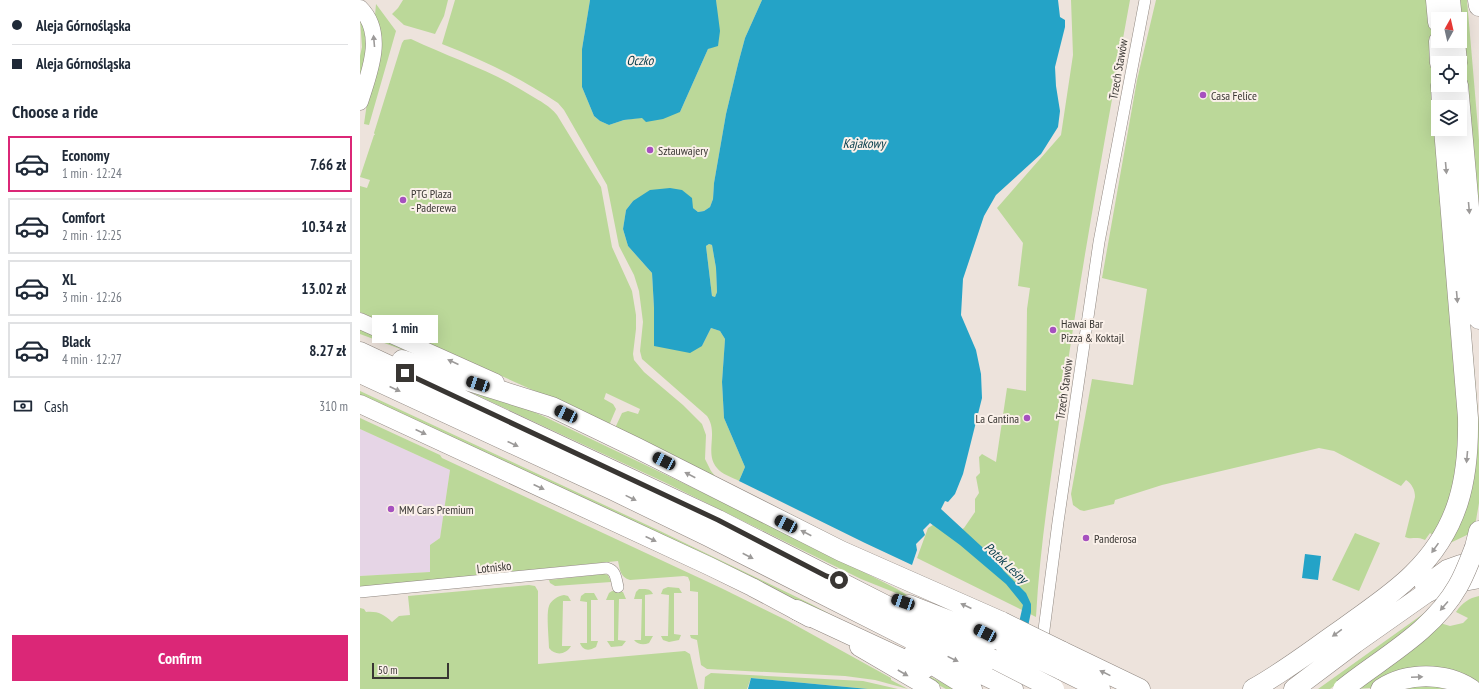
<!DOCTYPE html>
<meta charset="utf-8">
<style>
:root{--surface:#fff;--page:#f6f6f7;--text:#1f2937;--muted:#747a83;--line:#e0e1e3;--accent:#db2777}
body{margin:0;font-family:"PT Sans Narrow",sans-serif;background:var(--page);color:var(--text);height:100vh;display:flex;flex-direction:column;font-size:15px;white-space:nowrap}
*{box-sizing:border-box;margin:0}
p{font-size:13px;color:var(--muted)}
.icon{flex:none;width:22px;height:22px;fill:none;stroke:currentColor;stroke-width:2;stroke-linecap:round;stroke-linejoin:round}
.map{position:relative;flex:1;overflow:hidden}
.sheet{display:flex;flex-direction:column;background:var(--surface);width:360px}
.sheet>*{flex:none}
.guide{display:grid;align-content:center;height:88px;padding:0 12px;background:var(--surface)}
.needle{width:26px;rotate:8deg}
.fabs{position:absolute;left:1071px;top:12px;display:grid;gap:8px}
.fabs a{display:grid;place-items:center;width:36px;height:36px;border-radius:0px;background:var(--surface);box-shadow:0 4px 16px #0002;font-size:20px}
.scale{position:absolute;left:12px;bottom:10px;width:77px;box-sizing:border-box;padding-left:4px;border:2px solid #393633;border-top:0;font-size:11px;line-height:14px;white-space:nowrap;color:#393633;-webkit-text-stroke:3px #faf0e9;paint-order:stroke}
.end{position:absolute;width:18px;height:18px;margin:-9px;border:5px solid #393633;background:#fff;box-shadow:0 0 0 2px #fff}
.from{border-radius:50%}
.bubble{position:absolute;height:28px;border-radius:0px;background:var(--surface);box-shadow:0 4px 16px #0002;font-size:13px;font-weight:700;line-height:28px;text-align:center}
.car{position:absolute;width:12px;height:24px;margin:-12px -6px;border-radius:5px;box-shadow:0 0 3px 1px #0007;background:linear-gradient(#222 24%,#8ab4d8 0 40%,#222 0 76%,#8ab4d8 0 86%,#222 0)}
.guide b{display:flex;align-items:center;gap:14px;height:38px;font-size:15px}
.guide b+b{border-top:1px solid var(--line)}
.guide i{width:10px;height:10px;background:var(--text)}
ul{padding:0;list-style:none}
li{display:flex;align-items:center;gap:12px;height:56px;margin:0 8px 6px;padding:0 4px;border:2px solid var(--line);border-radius:0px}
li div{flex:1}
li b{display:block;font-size:15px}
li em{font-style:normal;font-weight:700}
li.active{border-color:var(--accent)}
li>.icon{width:36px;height:36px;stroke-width:1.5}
h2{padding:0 12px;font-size:18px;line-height:48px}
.pay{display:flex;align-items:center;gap:10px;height:44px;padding:0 12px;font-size:15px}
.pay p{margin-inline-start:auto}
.action{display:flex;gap:8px;margin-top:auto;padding:8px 12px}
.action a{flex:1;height:46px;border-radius:0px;background:var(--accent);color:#fff;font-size:16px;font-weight:700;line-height:46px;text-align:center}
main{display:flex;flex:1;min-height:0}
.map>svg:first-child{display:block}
.commercial{fill:#e6d5e6}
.green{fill:#bbd899}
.water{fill:#24a3c7;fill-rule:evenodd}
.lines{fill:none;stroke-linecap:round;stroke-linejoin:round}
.street-casing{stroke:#8f8780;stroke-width:12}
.secondary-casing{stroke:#8f8780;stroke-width:17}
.primary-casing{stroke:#8f8780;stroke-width:19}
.highway-casing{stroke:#8f8780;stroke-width:21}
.street{stroke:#fff;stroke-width:11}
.secondary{stroke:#fff;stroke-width:16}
.primary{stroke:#fff;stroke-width:18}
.highway{stroke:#fff;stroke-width:20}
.highway-bridge-casing{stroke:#8f8780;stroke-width:21;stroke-linecap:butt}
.highway-bridge{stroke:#fff;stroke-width:20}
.oneway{fill:#9c9a99}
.route{stroke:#393633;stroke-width:5}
.poi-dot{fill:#a651bf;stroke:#faf0e9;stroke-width:1.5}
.labels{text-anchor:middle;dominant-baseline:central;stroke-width:4;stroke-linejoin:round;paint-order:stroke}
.street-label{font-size:12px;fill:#393633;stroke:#faf0e9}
.poi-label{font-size:12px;fill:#393633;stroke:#faf0e9;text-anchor:start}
.water-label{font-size:13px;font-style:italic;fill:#033a49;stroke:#faf0e9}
</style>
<main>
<section class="sheet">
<div class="guide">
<b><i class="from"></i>Aleja Górnośląska</b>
<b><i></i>Aleja Górnośląska</b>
</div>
<h2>Choose a ride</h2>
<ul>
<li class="active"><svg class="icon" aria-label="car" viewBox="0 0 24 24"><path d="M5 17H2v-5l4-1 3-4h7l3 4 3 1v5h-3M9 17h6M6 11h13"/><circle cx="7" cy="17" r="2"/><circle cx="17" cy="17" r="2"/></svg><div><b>Economy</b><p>1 min · 12:24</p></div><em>7.66 zł</em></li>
<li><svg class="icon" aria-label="car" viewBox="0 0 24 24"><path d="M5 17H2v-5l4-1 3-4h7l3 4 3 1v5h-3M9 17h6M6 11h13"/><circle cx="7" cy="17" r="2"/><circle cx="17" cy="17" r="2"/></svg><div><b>Comfort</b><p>2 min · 12:25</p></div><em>10.34 zł</em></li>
<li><svg class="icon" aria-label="car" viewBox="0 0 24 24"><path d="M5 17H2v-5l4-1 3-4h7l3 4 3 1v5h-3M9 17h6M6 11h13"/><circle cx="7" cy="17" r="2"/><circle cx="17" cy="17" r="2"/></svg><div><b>XL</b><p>3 min · 12:26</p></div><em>13.02 zł</em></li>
<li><svg class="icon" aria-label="car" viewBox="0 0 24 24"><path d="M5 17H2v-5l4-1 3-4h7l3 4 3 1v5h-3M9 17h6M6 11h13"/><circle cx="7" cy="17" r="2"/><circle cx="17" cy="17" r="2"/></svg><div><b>Black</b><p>4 min · 12:27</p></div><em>8.27 zł</em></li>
</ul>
<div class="pay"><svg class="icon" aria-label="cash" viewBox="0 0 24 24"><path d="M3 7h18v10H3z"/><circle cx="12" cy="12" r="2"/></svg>Cash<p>310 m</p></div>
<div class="action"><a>Confirm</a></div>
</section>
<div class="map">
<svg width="1119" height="689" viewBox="0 0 1119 689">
<rect width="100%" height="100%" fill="#ede3dc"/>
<path class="commercial" d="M0,429L90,470L80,538L70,545V572L0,576Z"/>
<path class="green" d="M43,0H88L84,16L75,34L44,25L32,14L38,8Z
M95,0H230L222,49V87L234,116L240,121L249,125L264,120L320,112L348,49L352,47L357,15L356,0H402L385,38L378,64L366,114L354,183L353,199L350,207L344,211L338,212L333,208L273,201L266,210L263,229L268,246L292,273L294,308L342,346L351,328L360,331L365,339L362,382L364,418L385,467L379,481C372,477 361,474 357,468C344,453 359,433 347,416L282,359L280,351L283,322L279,291L274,275L259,246L247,185L204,110L198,103C161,78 123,60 82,44Z
M711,0H770C746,132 722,263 703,396C692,469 680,543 676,617L557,558L568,528L576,523L591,536L604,528L615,512V499L619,493L616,477L620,473L619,457L622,454L636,462L647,388L666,391L667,309L670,288L658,286L663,243L637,208L701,135L713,55Z
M796,0H1071L1078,141L1101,407L1096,486L1074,536L1070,533L1065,540C1056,536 1051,540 1045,537L1055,497C1055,490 1052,484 1046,480L1041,486L974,451L959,448L802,485L755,500L754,504L724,511L720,510L713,505L711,494L732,379L773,385L787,289L742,278L777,80Z
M1100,0H1107L1119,140V215Z
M16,4L36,31L9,125L4,124L8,96Z
M0,18L9,40L0,82V56L2,47Z
M51,39C91,58 133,71 170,95C180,101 190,106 197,115L241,187L252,247L272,291L276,315V329L273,354L274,360L284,372L323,405L342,424L346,435L345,459L351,471L355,476L258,433L256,426L262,413L268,411L278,414L280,409L246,393L244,399L253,404L256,409L250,423L243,426L177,392L0,312V186L7,188L10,180L0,177L14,135H15L14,133L42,43L44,40Z
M1093,129L1119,425V503L1115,526L1109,534L1088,544L1105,503Z
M349,244L352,245L356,268L357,292L355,297L352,296L346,246Z
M0,328L62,357L0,334Z
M84,380L157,405L183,416L421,530L537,589L561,603L501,579L304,482Z
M0,391L300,531L451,604L508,634L0,397Z
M0,418L80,455L82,458L361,588L428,621L531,678V680L548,689L515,680L485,676L347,669L341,665L337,640L331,638L330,635H338V592L330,591V582L328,577L324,576L270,580C260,577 260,570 258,561L0,587V576L70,572V545L80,538L90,470L0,429Z
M995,533L1020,543L999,591L972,580Z
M244,574L248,575L251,582L195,586L190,583L189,580Z
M169,585L175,586L178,591V664L325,651L330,654L338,689H0V608L4,609L6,612C17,611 24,614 32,622L39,616L50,615L48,596Z
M308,587L319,588L322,593H314V634L321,635L319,640L309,642L303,640L301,636H308L309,595L301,594L303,589Z
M279,589C286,589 290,588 293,594L285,595V636H293L289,643C284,645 278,645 274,640H281L282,599H274L276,592Z
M252,591L263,592L266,599H259L258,640L266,641L262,646L251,647L247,641H254V600H246L249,593Z
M225,593H234L238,600H231V641H238L236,647C229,651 223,651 220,643H227V602L220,601L221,596Z
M204,595L208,596L211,601H203L202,646H211C206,655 195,656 189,648C189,639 186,614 189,606C191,600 198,596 204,595Z
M1119,596V686L1112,681L995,689L1080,623L1090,626L1103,623L1108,618L1096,612C1102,603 1109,598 1119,596Z
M1070,609L1054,625L970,689H958Z
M509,646L595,689H586L508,647Z
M351,673L503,681L538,689H508L391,678L387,689H344L345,677Z
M1059,683L1097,689H1037Z"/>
<path class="water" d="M230,0H356L360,31L358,46L348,49L320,112L303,119L286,122L282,118L264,120L249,125L240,121L234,116L222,87V49Z
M402,0H698L700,17L705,20V27L695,67L696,86L700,111L698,127L681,154L636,195L624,216L603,279L601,315L616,350L621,374L622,398L603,474L595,494L588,502L585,501L581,509L634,558L644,571L666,593L671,604V612L655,689H644L663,605L646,584L600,545L570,523L563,530L565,535L556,544L557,550L552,565L505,543L379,481L385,467L364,418L362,382L365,339L360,331L351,328L342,346L330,353L294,346V308L292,273L268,246L263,229L266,210L273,201L290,190L310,188L322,190L332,198L333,208L338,212L344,211L350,207L353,199L354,183L366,114L378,64L385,38ZM349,244L352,245L356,268L357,292L355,297L352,296L346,246Z
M945,554L961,556L958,580L942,578Z
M391,678L508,689H388Z"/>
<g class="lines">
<g class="street-casing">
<path id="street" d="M0,592L247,568C256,570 256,579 258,587
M682,645L698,522L739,242L785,0"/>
</g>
<g class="secondary-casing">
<path id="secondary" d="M0,8C26,34 9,73 0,102
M0,321L136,382"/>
</g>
<g class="primary-casing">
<path id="primary" d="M0,404L349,566L392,587L450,618
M499,647L571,689"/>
</g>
<g class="highway-casing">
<path id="highway" d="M1076,0L1078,22
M1090,0L1092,19
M1118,0L1119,6
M1079,41L1080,63
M1095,41L1097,63
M1081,85L1082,107
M1098,85L1119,319
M0,352L358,520L576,631L637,660
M42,360L192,407L277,448L481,551L642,622
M0,373L253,490L348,536L573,650L653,689
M1115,547L1119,531
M1065,586L1087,570L1101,565L1119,563
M549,605L639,640
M437,610L564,669
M701,651L780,689
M554,653L612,689
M700,669L740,689
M893,689C924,672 952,650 981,630C1005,612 1032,595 1053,574C1099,529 1109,479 1108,418L1084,129
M934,689L995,643L1066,593L1082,585L1119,578
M1021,689C1047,672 1085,672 1111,689"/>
</g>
<use href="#street" class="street"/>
<use href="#secondary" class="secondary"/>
<use href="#primary" class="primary"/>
<use href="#highway" class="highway"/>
<g class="highway-bridge-casing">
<path id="highway-bridge" d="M642,622L701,651
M639,640L700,669
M637,660L694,689
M983,689C1023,657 1072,632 1098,586C1105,574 1110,560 1115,547"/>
</g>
<use href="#highway-bridge" class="highway-bridge"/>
</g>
<defs><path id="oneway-solid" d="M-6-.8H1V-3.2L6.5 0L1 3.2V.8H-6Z"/></defs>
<g class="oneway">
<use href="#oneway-solid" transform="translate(14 41) rotate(-95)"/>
<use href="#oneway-solid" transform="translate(1086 168) rotate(85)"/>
<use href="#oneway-solid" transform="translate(1109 208) rotate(85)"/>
<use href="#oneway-solid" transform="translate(1097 297) rotate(85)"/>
<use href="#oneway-solid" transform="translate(93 362) rotate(-156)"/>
<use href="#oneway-solid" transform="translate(35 389) rotate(25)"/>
<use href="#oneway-solid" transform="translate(61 432) rotate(25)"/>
<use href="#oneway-solid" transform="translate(153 444) rotate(25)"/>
<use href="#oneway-solid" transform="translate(1107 457) rotate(95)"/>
<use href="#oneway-solid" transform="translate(330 475) rotate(-153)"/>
<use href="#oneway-solid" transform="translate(179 487) rotate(25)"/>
<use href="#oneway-solid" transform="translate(271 498) rotate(26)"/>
<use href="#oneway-solid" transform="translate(446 533) rotate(-153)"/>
<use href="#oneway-solid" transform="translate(291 539) rotate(25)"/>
<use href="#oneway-solid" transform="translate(1075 548) rotate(125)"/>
<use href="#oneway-solid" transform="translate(388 556) rotate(27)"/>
<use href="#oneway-solid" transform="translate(606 606) rotate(-155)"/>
<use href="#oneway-solid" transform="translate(1084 606) rotate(131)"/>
<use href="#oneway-solid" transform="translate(977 633) rotate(144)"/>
<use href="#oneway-solid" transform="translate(593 659) rotate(26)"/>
<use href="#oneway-solid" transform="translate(543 673) rotate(30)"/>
<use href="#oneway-solid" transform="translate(745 673) rotate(-154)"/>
<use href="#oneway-solid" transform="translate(1057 677) rotate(-3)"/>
</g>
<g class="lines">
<path class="route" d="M45,373L358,520L466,576L479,580"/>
</g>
<g class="poi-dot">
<circle cx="843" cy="95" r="4"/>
<circle cx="290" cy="150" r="4"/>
<circle cx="43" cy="200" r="4"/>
<circle cx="693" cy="330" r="4"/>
<circle cx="667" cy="418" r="4"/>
<circle cx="31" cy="509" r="4"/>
<circle cx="726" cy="538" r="4"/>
</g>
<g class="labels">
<g class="street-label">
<text transform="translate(758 69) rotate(-80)">Trzech Stawów</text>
<text transform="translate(704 389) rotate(-82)">Trzech Stawów</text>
<text transform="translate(134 567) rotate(-6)">Lotnisko</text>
</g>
<g class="poi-label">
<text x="851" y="95">Casa Felice</text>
<text x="298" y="150">Sztauwajery</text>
<text x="51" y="193">PTG Plaza<tspan x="51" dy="14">- Paderewa</tspan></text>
<text x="701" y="323">Hawai Bar<tspan x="701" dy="14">Pizza &amp; Koktajl</tspan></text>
<text x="659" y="418" text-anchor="end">La Cantina</text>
<text x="39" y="509">MM Cars Premium</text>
<text x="734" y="538">Panderosa</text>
</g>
<g class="water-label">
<text x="280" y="60">Oczko</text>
<text x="504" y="143">Kajakowy</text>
<text transform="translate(646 563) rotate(43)">Potok Leśny</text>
</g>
</g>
</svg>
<div class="fabs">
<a><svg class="needle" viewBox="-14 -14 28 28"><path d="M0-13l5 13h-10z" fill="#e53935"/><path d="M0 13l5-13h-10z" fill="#747a83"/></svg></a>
<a><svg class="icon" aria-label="locate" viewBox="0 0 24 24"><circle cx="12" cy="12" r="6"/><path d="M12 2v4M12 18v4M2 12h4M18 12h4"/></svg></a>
<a><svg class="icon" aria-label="layers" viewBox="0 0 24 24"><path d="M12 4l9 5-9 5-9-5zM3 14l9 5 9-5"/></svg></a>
</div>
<div class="scale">50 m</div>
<i class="end from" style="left:479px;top:580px"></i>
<i class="end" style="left:45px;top:373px"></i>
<div class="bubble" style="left:12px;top:315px;width:66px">1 min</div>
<i class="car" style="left:118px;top:384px;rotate:288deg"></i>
<i class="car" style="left:206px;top:414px;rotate:295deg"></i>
<i class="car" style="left:304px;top:461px;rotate:297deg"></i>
<i class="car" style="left:426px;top:524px;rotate:297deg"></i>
<i class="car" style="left:543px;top:602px;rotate:289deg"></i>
<i class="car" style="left:625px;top:633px;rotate:297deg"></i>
</div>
</main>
